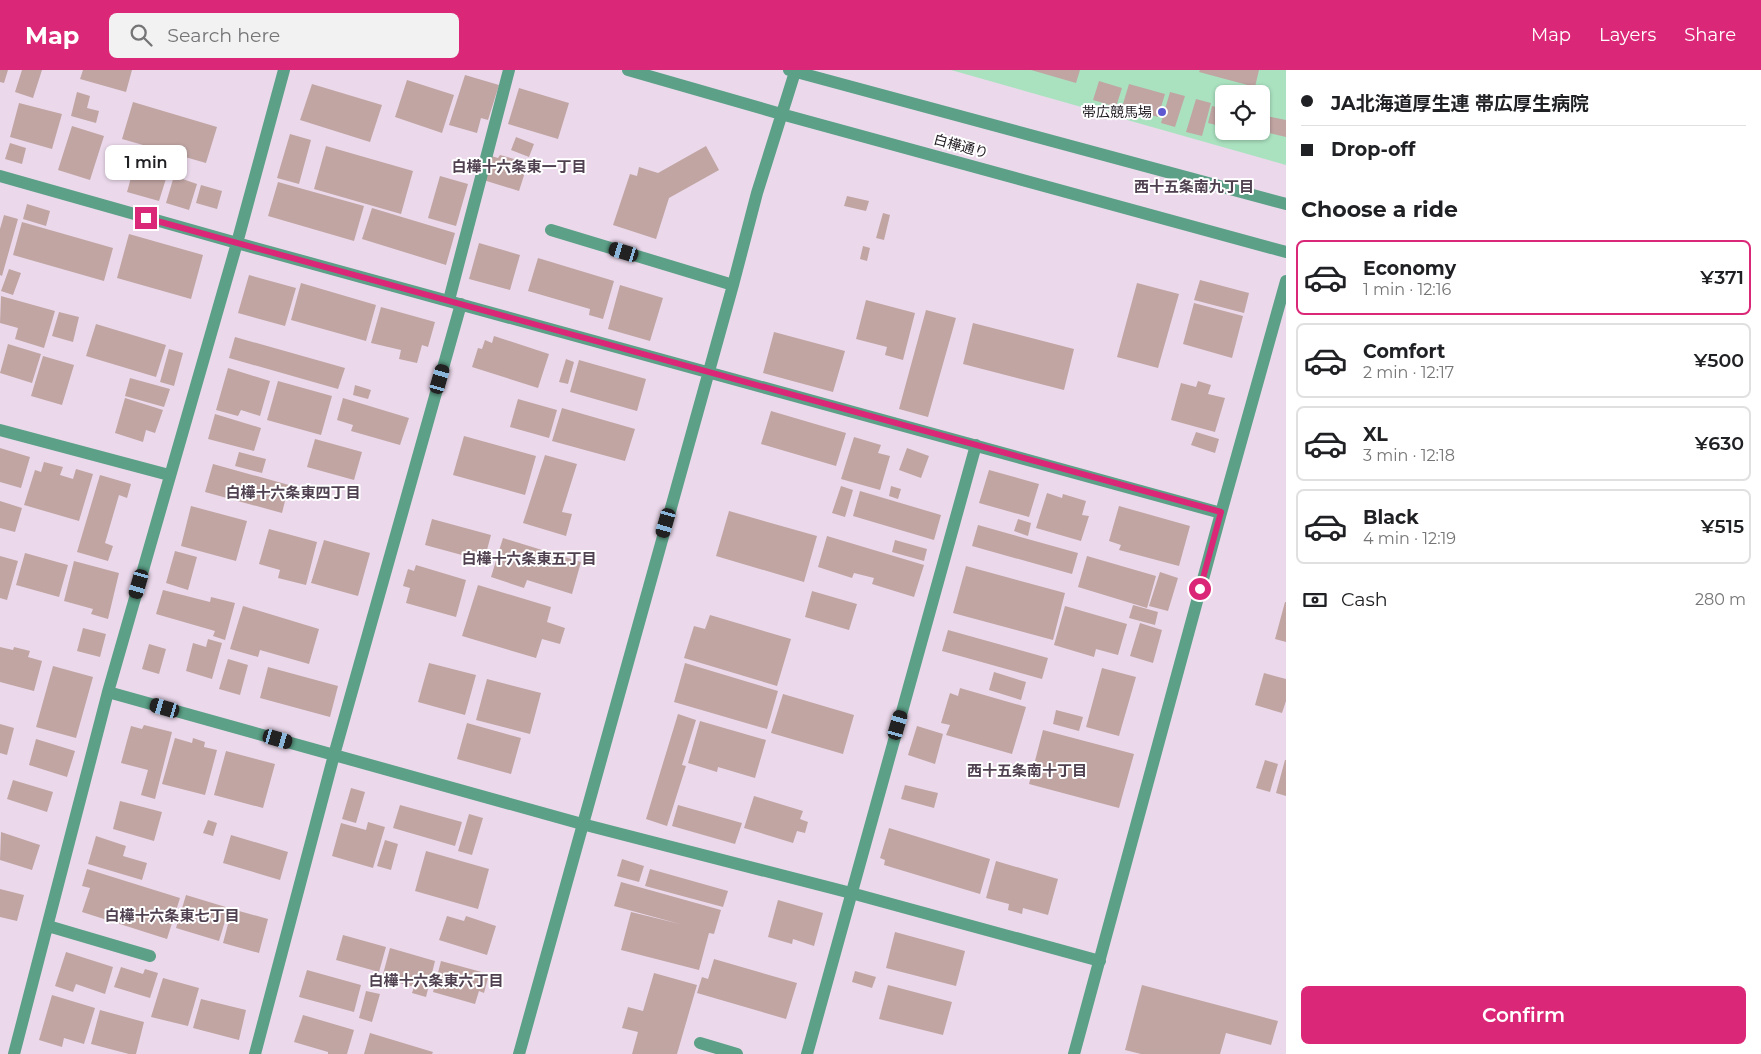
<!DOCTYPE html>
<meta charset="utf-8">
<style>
:root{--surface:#fff;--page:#f2f2f2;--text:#202124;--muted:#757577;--line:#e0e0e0;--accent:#db2777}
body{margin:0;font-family:Montserrat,"Noto Sans JP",sans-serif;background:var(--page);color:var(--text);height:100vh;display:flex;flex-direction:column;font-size:19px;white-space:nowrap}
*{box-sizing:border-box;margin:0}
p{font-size:16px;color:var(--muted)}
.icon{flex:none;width:28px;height:28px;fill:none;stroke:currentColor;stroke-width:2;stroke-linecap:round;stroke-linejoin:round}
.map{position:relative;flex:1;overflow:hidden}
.drawer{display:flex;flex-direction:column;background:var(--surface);width:475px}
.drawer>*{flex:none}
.banner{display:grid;align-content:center;height:110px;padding:0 15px;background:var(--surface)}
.tools{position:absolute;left:1215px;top:15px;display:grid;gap:10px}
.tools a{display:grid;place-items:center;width:55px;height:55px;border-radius:8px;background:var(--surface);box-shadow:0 1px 4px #0004;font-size:25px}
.end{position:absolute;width:22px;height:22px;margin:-11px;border:6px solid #db2777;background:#fff;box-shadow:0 0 0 2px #fff}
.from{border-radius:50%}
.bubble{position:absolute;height:35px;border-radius:8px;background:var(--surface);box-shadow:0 1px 4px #0004;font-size:16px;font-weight:600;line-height:35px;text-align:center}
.car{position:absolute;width:15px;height:30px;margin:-15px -8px;border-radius:6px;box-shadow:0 0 4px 1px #0007;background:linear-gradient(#222 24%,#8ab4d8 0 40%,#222 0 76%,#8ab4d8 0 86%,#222 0)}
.banner b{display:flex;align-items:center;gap:18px;height:48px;font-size:19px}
.banner b+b{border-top:1px solid var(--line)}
.banner i{width:12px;height:12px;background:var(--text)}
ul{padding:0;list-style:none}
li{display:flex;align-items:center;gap:15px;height:75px;margin:0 10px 8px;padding:0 5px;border:2px solid var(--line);border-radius:8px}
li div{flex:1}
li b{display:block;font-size:19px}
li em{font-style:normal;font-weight:600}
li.current{border-color:var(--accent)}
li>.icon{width:45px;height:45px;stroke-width:1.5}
h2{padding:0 15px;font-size:22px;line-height:60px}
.pay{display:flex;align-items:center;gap:12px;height:55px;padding:0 15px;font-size:19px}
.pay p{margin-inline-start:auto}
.button{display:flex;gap:10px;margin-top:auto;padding:10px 15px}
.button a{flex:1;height:58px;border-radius:8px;background:var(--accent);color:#fff;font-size:20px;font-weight:600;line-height:58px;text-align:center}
header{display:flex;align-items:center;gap:30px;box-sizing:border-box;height:70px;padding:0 25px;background:var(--accent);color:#fff}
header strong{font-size:24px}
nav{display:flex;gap:28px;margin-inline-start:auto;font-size:18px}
.search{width:350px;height:45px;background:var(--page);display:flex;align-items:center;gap:12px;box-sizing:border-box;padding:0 18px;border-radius:8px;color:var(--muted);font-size:19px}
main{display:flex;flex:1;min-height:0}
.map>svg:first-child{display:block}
.green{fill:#aae2c0;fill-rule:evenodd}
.building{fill:#c0a5a3}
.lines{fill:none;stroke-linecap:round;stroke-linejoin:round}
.minor{stroke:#5ba087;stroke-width:12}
.route{stroke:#db2777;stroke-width:6}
.poi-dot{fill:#5e59d1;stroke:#fff;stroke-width:2}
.labels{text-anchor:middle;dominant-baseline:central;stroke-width:4;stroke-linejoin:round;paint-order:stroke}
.poi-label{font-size:14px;fill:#1f1920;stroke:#fff;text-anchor:end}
.street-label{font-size:14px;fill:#1f1920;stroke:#fff}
.neighbourhood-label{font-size:15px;font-weight:bold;fill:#504150;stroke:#fff}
</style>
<header>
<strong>Map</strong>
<div class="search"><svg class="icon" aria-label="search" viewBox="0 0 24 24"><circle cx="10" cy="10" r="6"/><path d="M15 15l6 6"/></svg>Search here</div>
<nav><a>Map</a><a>Layers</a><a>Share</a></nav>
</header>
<main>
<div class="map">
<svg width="1286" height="984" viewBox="0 0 1286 984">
<rect width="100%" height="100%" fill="#ebd9eb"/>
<path class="green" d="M951,0H1286V95ZM1224,24H1261V61H1224Z"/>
<path class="building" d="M0,0H8L4,13L0,12Z
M22,0H42L33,28L15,22Z
M83,0H132L126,22L80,9Z
M1031,0H1080L1076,13Z
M1200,0H1259L1255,17L1199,2Z
M465,5L499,15L488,50L481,48L477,63L449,55Z
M407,10L454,25L442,63L395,47Z
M1099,11L1122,18L1116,37L1093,30Z
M312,14L382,35L370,72L300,50Z
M1129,14L1165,24L1158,47L1122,37Z
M519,18L569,33L558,69L508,54Z
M77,22L90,26L87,38L99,41L96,53L71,46Z
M1170,22L1185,26L1175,57L1161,53Z
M1196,29L1211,33L1202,66L1186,62Z
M133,32L217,57L206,93L122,69Z
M19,33L62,44L52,79L10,67Z
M1212,36L1224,39V57L1208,53Z
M1261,45L1286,50V67L1261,61Z
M72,56L104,66L90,110L58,100Z
M290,64L311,70L299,114L277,108Z
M516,67L534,74L529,87L511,80Z
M10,73L26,78L22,94L5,89Z
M326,76L413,101L401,144L314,119Z
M706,76L719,100L669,128L656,169L613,155L630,104L637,106L639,97L658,103Z
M488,85L498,88L500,85L528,93L519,121L480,109Z
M137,86L170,96L159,131L127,122Z
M174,106L197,114L189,140L166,133Z
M440,106L468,114L456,156L428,148Z
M278,112L364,136L354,171L268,146Z
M201,115L222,121L217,139L196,133Z
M847,126L869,131L866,141L844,136Z
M27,134L50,141L46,156L23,149Z
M372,138L455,163L446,195L362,169Z
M883,143L890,145L884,170L876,168Z
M4,145L18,149L2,206L0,205V159Z
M22,152L113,178L104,211L13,185Z
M129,164L203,185L191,229L117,208Z
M479,173L520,185L510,220L469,209Z
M863,176L870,178L867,191L860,189Z
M538,188L614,211L603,249L589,245L590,239L528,221Z
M9,199L21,203L13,225L1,221Z
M249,205L296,218L285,256L238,243Z
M1200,210L1249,223L1244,243L1194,230Z
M301,213L376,235L366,271L291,250Z
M1137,213L1179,224L1158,298L1117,287Z
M620,215L663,228L650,271L608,259Z
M1,226L55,241L44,278L15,269L18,258L0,253Z
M866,230L915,243L903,290L885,285L887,277L856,269Z
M1194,233L1243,246L1232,288L1183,274Z
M381,237L435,252L428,277L422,275L417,293L399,289L401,280L371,273Z
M926,240L956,248L928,347L899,339Z
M59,242L79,247L73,272L52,266Z
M973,253L1074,279L1064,320L963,294Z
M96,254L166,275L156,307L86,286Z
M774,262L845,281L833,322L763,303Z
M494,266L549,284L538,318L472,297L478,278L482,279L485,270L492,273Z
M235,267L345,298L338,319L229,288Z
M8,274L41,284L32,313L0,303Z
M169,279L183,283L174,316L160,312Z
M43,286L74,295L62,335L31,326Z
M566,289L574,292L568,314L559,312Z
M579,290L646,309L637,341L570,322Z
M228,298L270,311L260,346L241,340L238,346L216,340Z
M130,308L170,319L164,337L125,326Z
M278,311L332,326L321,365L267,350Z
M1198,311L1211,315L1208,324L1225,328L1215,362L1171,350L1181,313L1196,317Z
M355,315L371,320L368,329L353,325Z
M125,328L163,340L155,363L146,360L143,372L115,363Z
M343,328L409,348L400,375L351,361L353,355L337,350Z
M518,329L557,340L549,368L510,357Z
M562,338L635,359L625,391L552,371Z
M771,341L846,363L836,396L761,374Z
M215,344L261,358L254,381L208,369Z
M1196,362L1219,369L1215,383L1191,375Z
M464,366L536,386L525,425L453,405Z
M854,367L881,375L878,383L890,386L880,420L841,409Z
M315,369L362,382L354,410L307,397Z
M0,378L30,387L21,418L0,412Z
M907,378L929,386L921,408L899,400Z
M239,382L266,389L262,403L235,396Z
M545,385L577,394L562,442L572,444L566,466L523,453Z
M44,392L63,397L60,405L73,409L76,399L93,404L79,451L24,435L35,400L41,402Z
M213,394L289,415L282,443L205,422Z
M989,400L1039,414L1029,447L979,433Z
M100,405L131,414L127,428L119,425L105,473L113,476L108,491L77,482Z
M841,416L853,420L845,447L832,443Z
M891,416L901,419L898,429L889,426Z
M860,421L941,445L934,470L853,446Z
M1047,423L1062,428L1063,424L1086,431L1082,445L1089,446L1081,471L1036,458Z
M0,431L22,438L15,462L0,458Z
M191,436L247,451L236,491L181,476Z
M1119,436L1190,456L1179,496L1119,480L1121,475L1109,471Z
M729,441L817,466L804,512L716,486Z
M432,449L491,465L484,491L425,475Z
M1018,449L1031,453L1028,466L1014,461Z
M978,455L1078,483L1072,504L972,476Z
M269,459L317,472L306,515L278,508L280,500L259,494Z
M827,466L924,495L914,527L872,514L874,508L854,503L852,508L818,497Z
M503,468L581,492L572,524L527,510L524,518L491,507Z
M324,470L370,483L358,526L311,513Z
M895,470L927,479L924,491L892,482Z
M175,481L197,487L188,520L166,513Z
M25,483L68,495L59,527L16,515Z
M0,486L18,491L7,530L0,528Z
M1087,486L1156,506L1147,538L1078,517Z
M74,491L119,503L108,549L91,544L93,539L64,531Z
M416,495L466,510L456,547L406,533L410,518L403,516L408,499L414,501Z
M966,496L1065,523L1053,570L953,543Z
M1160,502L1178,508L1168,541L1149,536Z
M478,515L551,537L547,552L565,558L560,574L542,569L536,588L462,566Z
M163,520L210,532L211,527L235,533L225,570L213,566L215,561L156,544Z
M812,521L857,534L849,560L805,547Z
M1285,532H1286V572L1275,569Z
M1133,535L1158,542L1155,555L1129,548Z
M243,536L319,559L309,594L260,580L258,587L230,579Z
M1065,536L1127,554L1118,585L1096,579L1094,587L1054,575Z
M710,545L791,569L777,616L684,588L694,556L705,559Z
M1140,553L1162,560L1153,593L1130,586Z
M83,558L106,564L100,587L77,581Z
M948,560L1048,588L1042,609L942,581Z
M208,569L222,573L212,609L186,601L193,573L206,577Z
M149,574L166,579L159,604L142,599Z
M0,577L13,580L14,577L30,581L28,587L42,591L34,621L0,612Z
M228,589L248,595L240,625L219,619Z
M429,593L476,605L465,645L418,632Z
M685,593L778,621L767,659L674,632Z
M53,596L93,607L76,668L36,657Z
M268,597L338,616L330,647L260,628Z
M1102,598L1136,607L1119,666L1086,657Z
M994,602L1026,612L1021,630L989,620Z
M1264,603L1286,609V631L1282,643L1255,635Z
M487,609L541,623L530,664L476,650Z
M960,618L1026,637L1012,684L946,665L950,655L941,653L950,623L958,626Z
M783,624L854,645L843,684L771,663Z
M1056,640L1083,647L1079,661L1053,654Z
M678,644L696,650L682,695L686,696L667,756L646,749Z
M700,651L766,670L755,708L718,697L717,702L688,693Z
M467,653L521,668L511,704L457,689Z
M0,654L14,658L7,685L0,683Z
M144,655L172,662L155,729L141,725L148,700L121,693L131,656L142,659Z
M917,656L943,664L935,694L908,685Z
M1043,660L1134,684L1119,738L1029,714Z
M175,668L192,673L193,668L205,672L204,677L217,680L205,725L162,714Z
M36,669L75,681L67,707L29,695Z
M226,681L275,694L263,738L214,725Z
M1265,690L1278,694L1270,722L1256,718Z
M1285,690H1286V726L1276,723Z
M13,710L53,722L47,742L7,729Z
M905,715L938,723L934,738L901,729Z
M351,718L365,722L356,753L342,749Z
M754,726L803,741L800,749L808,752L805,763L797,761L793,773L744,758Z
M120,731L162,742L154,771L113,759Z
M400,735L462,752L455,776L393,758Z
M678,735L742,753L735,774L672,756Z
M469,744L483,748L472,785L458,781Z
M208,750L217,753L213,766L203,763Z
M368,752L385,757L373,798L332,786L341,753L366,760Z
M889,758L990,789L980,824L884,795L885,790L880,788Z
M1,762L40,775L32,800L0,790Z
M231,765L288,782L280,810L223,793Z
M96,766L126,776L123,786L147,793L142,810L88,794Z
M385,770L398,774L391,800L377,796Z
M426,781L489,799L478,839L415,821Z
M622,789L644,796L639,812L617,806Z
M996,791L1058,809L1048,845L1023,838L1022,844L1008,840L1009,834L986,828Z
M87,799L180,828L167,869L82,842L90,818L82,816Z
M650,799L728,821L723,837L645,816Z
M621,812L721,840L714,864L709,863L699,900L621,880L631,842L680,854L614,836Z
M0,819L24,825L17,851L0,847Z
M186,825L229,838L219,871L176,858Z
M778,830L823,843L814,876L793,869L792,874L768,867Z
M232,839L268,849L259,883L223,873Z
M447,846L464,851L466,846L496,856L487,885L439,870Z
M895,862L965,881L956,916L886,898Z
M343,865L386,877L379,902L336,890Z
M390,878L435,891L426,927L412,923L414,917L382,908Z
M66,882L113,897L105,924L76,914L73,922L55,916Z
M714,889L797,913L786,949L697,923L702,907L708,909Z
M441,891L489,904L484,923L479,921L475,934L433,922Z
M121,897L143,904L145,899L158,903L150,928L114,917Z
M307,900L361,915L354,942L299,927Z
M855,901L876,907L872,918L852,912Z
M654,903L697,915L677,984H632L638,962L622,958L628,937L643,941Z
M163,908L199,918L188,956L151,947Z
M888,915L952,932L943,965L879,949Z
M1142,915L1278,951L1271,975L1226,963L1220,984H1141L1125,980Z
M366,921L380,924L372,952L359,948Z
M52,925L95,938L84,974L64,968L62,977L39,970Z
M201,929L246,940L239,970L193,958Z
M100,940L144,952L136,984H129L91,974Z
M303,945L354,960L347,984H328V982L294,972Z
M370,963L433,982L432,984H364Z"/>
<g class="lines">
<path class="minor" d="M628,0L781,44L1286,182
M789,0L1286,134
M0,106L237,173L1221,443
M551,160L733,215
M449,230L509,0
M0,360L169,405
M108,622L582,754L851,823L1100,891
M48,856L150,886
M700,973L737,984
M14,984L108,622L237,173L284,0
M255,984L334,685L461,234
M519,984L733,215L757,123L795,2
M807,984L976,375
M1074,984L1221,443L1286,211"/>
</g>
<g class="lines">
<path class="route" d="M146,148L1221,442L1200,519"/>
</g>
<circle class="poi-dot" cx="1162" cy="42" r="5"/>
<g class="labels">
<g class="poi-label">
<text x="1152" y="42">帯広競馬場</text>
</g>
<g class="street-label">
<text transform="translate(961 76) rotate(15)">白樺通り</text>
</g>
<g class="neighbourhood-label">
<text x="519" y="96">白樺十六条東一丁目</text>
<text x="1194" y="116">西十五条南九丁目</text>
<text x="293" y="422">白樺十六条東四丁目</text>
<text x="529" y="488">白樺十六条東五丁目</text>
<text x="1027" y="700">西十五条南十丁目</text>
<text x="172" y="845">白樺十六条東七丁目</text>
<text x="436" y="910">白樺十六条東六丁目</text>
</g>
</g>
</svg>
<div class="tools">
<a><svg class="icon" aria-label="locate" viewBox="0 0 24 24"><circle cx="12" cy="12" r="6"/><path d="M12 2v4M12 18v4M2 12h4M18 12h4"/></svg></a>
</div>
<i class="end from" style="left:1200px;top:519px"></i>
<i class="end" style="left:146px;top:148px"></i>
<div class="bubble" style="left:105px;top:75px;width:82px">1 min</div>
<i class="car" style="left:624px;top:182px;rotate:287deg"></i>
<i class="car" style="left:440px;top:309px;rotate:16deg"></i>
<i class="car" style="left:666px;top:453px;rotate:196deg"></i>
<i class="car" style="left:139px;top:514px;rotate:196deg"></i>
<i class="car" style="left:165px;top:638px;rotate:286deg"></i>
<i class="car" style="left:898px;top:655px;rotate:16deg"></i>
<i class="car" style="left:278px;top:669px;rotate:106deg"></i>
</div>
<section class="drawer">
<div class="banner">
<b><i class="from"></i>JA北海道厚生連 帯広厚生病院</b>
<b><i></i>Drop-off</b>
</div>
<h2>Choose a ride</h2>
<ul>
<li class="current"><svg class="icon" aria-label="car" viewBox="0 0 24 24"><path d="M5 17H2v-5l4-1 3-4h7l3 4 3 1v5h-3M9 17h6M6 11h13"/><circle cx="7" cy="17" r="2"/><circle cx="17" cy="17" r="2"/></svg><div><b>Economy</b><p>1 min · 12:16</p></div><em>¥371</em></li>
<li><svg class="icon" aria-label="car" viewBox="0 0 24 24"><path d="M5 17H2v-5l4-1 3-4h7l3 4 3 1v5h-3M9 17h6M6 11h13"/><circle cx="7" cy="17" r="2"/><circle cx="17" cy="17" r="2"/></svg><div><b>Comfort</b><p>2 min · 12:17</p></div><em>¥500</em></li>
<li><svg class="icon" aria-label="car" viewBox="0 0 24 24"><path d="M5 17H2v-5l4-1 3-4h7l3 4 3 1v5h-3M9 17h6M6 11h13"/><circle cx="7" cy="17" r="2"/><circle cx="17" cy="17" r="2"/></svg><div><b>XL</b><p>3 min · 12:18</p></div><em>¥630</em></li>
<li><svg class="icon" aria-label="car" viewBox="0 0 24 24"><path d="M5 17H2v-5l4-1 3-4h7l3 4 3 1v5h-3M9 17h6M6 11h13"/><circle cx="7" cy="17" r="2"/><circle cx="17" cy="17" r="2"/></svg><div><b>Black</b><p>4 min · 12:19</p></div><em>¥515</em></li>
</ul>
<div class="pay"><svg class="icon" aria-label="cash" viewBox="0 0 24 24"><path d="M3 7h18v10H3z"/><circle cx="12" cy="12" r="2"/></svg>Cash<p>280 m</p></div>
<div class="button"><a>Confirm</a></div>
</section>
</main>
